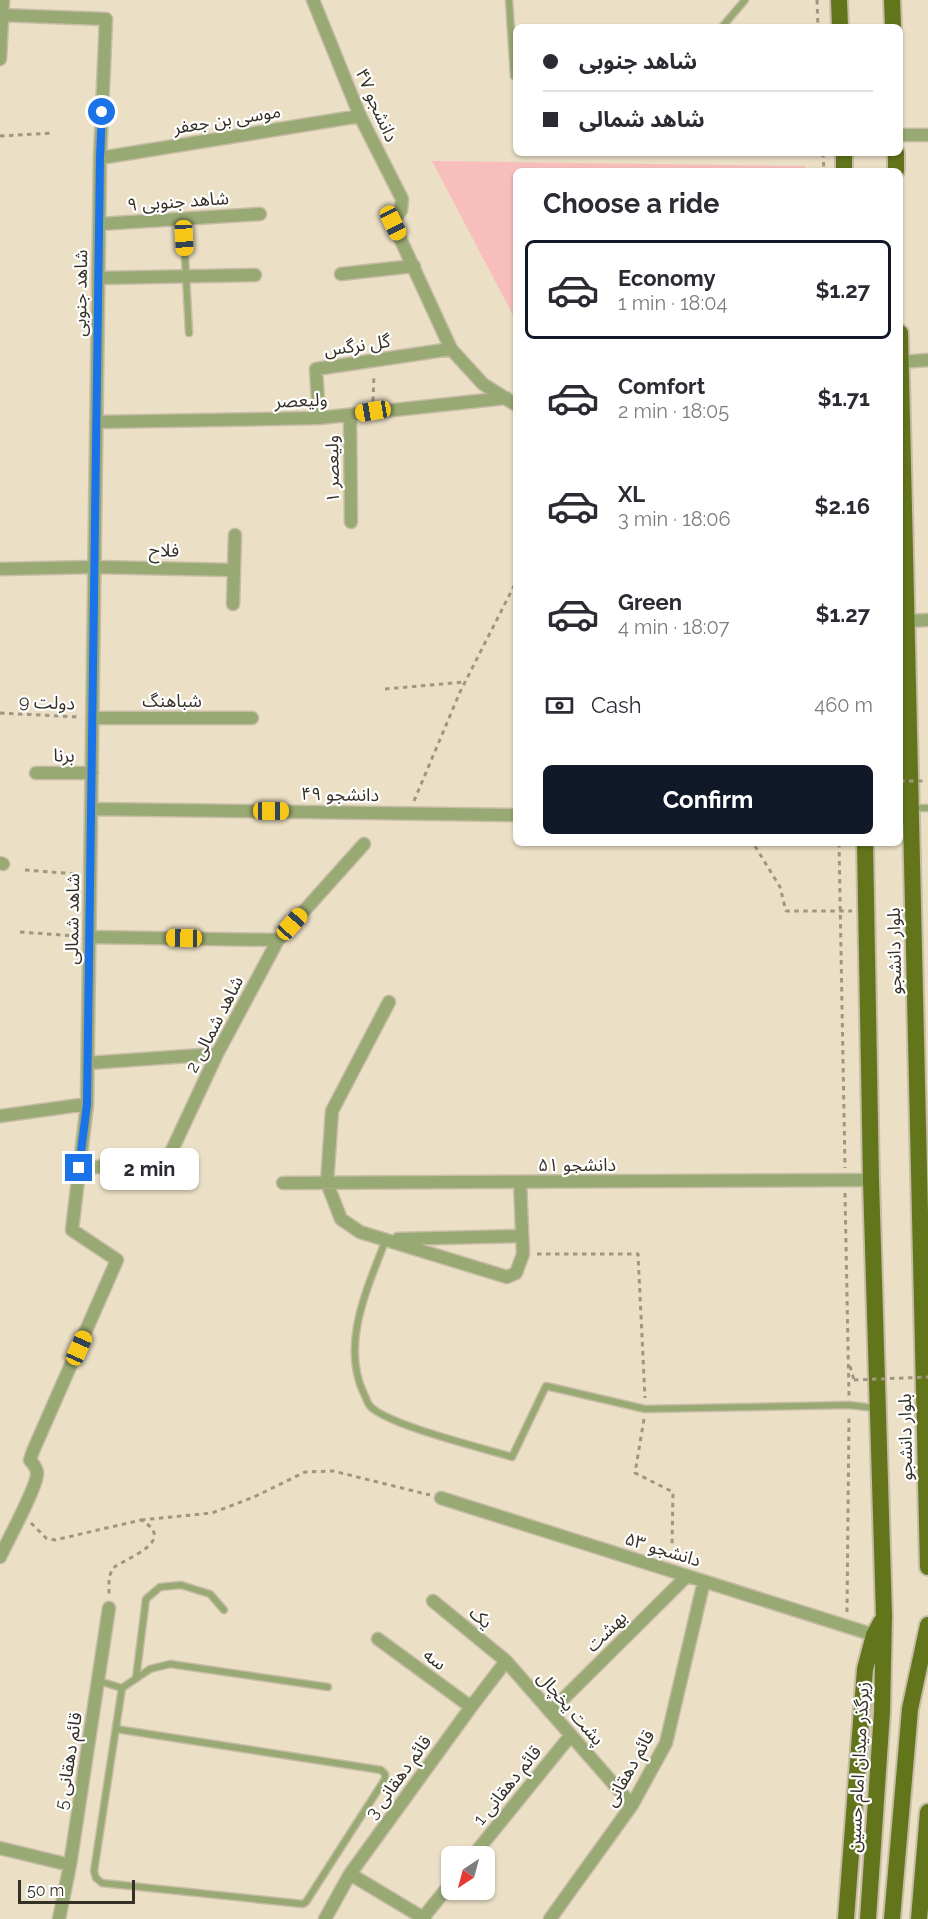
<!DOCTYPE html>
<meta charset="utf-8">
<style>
:root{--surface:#fff;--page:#f7f7f7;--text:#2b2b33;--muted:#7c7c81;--line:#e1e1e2;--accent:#111827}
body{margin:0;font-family:Raleway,"Noto Sans Arabic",sans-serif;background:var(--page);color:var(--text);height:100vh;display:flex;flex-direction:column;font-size:22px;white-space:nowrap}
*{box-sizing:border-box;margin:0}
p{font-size:20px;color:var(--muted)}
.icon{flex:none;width:33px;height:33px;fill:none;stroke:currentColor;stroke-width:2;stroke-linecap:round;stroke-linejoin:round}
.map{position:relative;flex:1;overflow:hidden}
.panel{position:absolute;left:513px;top:168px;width:390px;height:678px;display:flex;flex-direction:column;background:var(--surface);border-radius:9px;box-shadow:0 2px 4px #0004}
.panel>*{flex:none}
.top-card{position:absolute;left:513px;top:24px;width:390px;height:132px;border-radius:9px;box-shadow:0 2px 4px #0004;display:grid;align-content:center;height:132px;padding:0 30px;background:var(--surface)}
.needle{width:39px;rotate:216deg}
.controls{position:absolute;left:441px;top:1846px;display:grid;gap:12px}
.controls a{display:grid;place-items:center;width:54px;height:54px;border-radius:9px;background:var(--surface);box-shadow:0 2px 4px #0004;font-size:30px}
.scale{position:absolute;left:18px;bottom:15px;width:117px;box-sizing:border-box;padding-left:6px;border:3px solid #363127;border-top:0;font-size:16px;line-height:21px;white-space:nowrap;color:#363127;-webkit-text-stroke:4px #fff;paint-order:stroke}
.end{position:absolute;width:27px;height:27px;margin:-14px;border:8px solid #1a73e8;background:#fff;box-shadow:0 0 0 3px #fff}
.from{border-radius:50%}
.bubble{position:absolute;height:42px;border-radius:9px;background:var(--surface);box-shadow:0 2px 4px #0004;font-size:20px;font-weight:700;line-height:42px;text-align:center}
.car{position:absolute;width:18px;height:36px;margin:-18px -9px;border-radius:8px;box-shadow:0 0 4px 2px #0007;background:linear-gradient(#f5c518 24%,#345 0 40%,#f5c518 0 76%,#345 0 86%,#f5c518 0)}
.top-card b{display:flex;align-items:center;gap:21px;height:57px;font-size:22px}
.top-card b+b{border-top:2px solid var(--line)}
.top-card i{width:15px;height:15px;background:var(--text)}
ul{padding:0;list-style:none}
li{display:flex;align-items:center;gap:18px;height:99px;margin:0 12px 9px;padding:0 18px;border:3px solid transparent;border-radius:9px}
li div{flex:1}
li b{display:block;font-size:22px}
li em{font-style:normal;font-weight:700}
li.selected{border-color:var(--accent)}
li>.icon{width:54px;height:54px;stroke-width:1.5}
h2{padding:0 30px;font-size:27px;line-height:72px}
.pay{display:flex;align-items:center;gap:15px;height:66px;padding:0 30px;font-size:22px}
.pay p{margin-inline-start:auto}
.cta{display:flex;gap:12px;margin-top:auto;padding:12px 30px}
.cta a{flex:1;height:69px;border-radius:9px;background:var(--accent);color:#fff;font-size:24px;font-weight:700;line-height:69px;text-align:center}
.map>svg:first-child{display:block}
.green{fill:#f7bebc}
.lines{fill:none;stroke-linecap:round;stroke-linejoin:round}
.service-casing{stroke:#c7bda6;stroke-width:9}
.minor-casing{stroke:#c7bda6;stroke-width:15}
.primary-casing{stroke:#c7bda6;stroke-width:20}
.path{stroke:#9f9783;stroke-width:3;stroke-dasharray:4.5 4.5;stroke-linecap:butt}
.service{stroke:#99a973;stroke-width:6}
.minor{stroke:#99a973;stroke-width:12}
.primary{stroke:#62751b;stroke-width:16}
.path-bridge{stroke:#9f9783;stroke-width:3;stroke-dasharray:4.5 4.5;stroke-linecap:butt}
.route{stroke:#1a73e8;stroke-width:8}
.labels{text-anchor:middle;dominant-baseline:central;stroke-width:4.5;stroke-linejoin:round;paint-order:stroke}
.street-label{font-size:18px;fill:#363127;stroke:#fff}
</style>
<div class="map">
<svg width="928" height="1919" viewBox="0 0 928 1919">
<rect width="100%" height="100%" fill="#ebe0c6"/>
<path class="green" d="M432,161L805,166V171H516V321Z"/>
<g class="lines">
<g class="service-casing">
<path id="service" d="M509,0L514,76
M722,27L745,0
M183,219L189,333
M911,808H928
M386,1239C368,1287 340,1344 364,1394C366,1397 367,1403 370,1406C387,1425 483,1448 512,1457L546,1386L645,1409L849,1405L875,1408
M136,1678L146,1599L160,1587L181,1585L210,1594L224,1610
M99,1681L122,1688L94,1871L96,1878L102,1883L303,1904L306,1902L385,1779V1774L381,1770L116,1729
M122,1688L150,1669L170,1664L328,1687"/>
</g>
<g class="minor-casing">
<path id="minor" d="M313,0L360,116L402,199L401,210L393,223L451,349L483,384L516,405
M0,15L106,19L100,158L87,1104L72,1230L117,1260L33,1451L30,1460C33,1464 37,1468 37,1473C38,1485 7,1542 0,1557
M0,59L3,0
M900,135H928
M100,158L360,116
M99,224L260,214
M341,274L414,266
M98,278L255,275
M901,362L928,360
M350,415L351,522
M319,418L316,369L451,349
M96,422L319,418L506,398
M0,569L94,567L234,570
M233,604L235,535
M907,621L928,620
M92,718H252
M36,773H92
M91,809L516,815
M0,863L3,864
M90,937L278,940
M389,1002L332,1111L327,1183L341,1219L360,1232L507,1277L516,1273L523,1254L520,1182
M88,1063L217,1054
M0,1116L87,1104
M79,1168L166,1163L217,1054L278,940L364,844
M283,1183L871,1180
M398,1239L522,1236
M441,1498L874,1635
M433,1601L506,1661L632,1805
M378,1639L471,1707
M550,1712L686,1577
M0,1848L70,1865
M472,1857L571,1735
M350,1874L425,1919
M59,1919L70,1865L109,1608
M325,1919L350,1874L471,1707L506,1661
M422,1919L452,1882
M550,1919L632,1805L666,1743L704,1581"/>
</g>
<g class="primary-casing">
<path id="primary" d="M839,0L840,27
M892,0L893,27
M844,153V171
M896,153V171
M900,333L928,1567
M865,843L871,1180L884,1616L882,1712L868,1919
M846,1919L865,1669L874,1635L881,1622
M892,1919L910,1709L928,1625
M919,1919L928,1812"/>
</g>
<path class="path" d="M817,0L818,27
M0,136L52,133
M823,153L824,171
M373,401L374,374
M385,689L465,682
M0,713L79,717
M414,801L460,692L516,582
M839,843L845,1168
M755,846L780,887L786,911H852
M25,870L77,874
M20,932L76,936
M845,1193L849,1396
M537,1254H638L645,1398
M850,1366L854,1380
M644,1419L635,1473L673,1492L672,1547
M141,1520L212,1513L254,1497L305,1472L333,1471L430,1495
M31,1523L46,1538L55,1540L141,1520C178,1541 128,1557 113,1568L109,1577V1596
M847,1612L849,1415"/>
<use href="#service" class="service"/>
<use href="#minor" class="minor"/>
<use href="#primary" class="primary"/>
<path class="path-bridge" d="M900,781H923
M854,1380L928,1377"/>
</g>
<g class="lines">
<path class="route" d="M79,1168L87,1104L100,158L102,112"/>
</g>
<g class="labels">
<g class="street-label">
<text transform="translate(377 105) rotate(66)">دانشجو ۴۷</text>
<text transform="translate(227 119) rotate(-9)">موسی بن جعفر</text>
<text transform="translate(178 201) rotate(-4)">شاهد جنوبی ۹</text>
<text transform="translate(80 293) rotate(-89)">شاهد جنوبی</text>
<text transform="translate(357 345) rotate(-8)">گل نرگس</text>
<text transform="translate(301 400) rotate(-2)">ولیعصر</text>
<text transform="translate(332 469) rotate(-91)">ولیعصر ۱</text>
<text transform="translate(164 550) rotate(1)">فلاح</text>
<text x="172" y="700">شباهنگ</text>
<text transform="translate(47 702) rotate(2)">دولت 9</text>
<text transform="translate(64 755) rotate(1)">برنا</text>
<text transform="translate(340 794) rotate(1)">دانشجو ۴۹</text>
<text transform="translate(72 919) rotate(-89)">شاهد شمالی</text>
<text transform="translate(894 951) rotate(-91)">بلوار دانشجو</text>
<text transform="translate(214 1024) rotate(-63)">شاهد شمالی 2</text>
<text x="577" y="1164">دانشجو ۵۱</text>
<text transform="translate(905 1437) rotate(-91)">بلوار دانشجو</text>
<text transform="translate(663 1549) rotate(17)">دانشجو ۵۳</text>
<text transform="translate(481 1617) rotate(39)">یک</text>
<text transform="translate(606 1631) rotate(-45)">بهشت</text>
<text transform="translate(435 1659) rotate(37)">سه</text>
<text transform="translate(571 1708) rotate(49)">پشت یخچال</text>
<text transform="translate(68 1761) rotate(-81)">قائم دهقانی 5</text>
<text transform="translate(858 1767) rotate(-87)">زیرگذر میدان امام حسین</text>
<text transform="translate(629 1768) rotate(-61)">قائم دهقانی</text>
<text transform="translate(398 1777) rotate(-54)">قائم دهقانی 3</text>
<text transform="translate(507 1785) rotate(-51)">قائم دهقانی 1</text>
</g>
</g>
</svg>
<div class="controls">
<a><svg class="needle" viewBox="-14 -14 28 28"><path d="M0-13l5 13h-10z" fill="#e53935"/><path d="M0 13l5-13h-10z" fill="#7c7c81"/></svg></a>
</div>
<div class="scale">50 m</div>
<i class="end from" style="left:102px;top:112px"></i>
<i class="end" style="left:79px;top:1168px"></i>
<div class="bubble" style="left:100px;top:1148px;width:99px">2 min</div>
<i class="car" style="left:393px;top:223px;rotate:154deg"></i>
<i class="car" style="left:184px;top:238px;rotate:177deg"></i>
<i class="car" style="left:373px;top:411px;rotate:261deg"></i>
<i class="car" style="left:271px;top:811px;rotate:90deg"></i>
<i class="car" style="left:292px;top:924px;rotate:42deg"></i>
<i class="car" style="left:184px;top:938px;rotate:271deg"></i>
<i class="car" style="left:79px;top:1348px;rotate:24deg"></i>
<div class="top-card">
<b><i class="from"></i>شاهد جنوبی</b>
<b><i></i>شاهد شمالی</b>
</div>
<section class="panel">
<h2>Choose a ride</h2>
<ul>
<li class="selected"><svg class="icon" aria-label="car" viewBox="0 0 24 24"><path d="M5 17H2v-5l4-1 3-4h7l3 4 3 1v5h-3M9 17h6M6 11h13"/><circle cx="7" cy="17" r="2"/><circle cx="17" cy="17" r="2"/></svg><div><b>Economy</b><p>1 min · 18:04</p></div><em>$1.27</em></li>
<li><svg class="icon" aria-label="car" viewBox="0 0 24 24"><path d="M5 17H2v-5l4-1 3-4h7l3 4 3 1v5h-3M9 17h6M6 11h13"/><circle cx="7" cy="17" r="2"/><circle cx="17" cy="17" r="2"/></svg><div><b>Comfort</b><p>2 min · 18:05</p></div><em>$1.71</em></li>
<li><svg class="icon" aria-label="car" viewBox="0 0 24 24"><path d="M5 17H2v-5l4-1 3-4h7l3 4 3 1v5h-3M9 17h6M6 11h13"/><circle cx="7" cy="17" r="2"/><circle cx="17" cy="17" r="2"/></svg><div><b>XL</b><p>3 min · 18:06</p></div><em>$2.16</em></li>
<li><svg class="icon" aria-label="car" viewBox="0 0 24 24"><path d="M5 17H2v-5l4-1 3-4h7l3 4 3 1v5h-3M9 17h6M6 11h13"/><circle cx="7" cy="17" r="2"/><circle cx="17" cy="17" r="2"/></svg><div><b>Green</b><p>4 min · 18:07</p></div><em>$1.27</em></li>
</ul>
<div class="pay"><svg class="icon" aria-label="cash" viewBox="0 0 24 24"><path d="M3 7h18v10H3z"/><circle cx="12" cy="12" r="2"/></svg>Cash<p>460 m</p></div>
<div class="cta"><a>Confirm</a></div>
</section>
</div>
